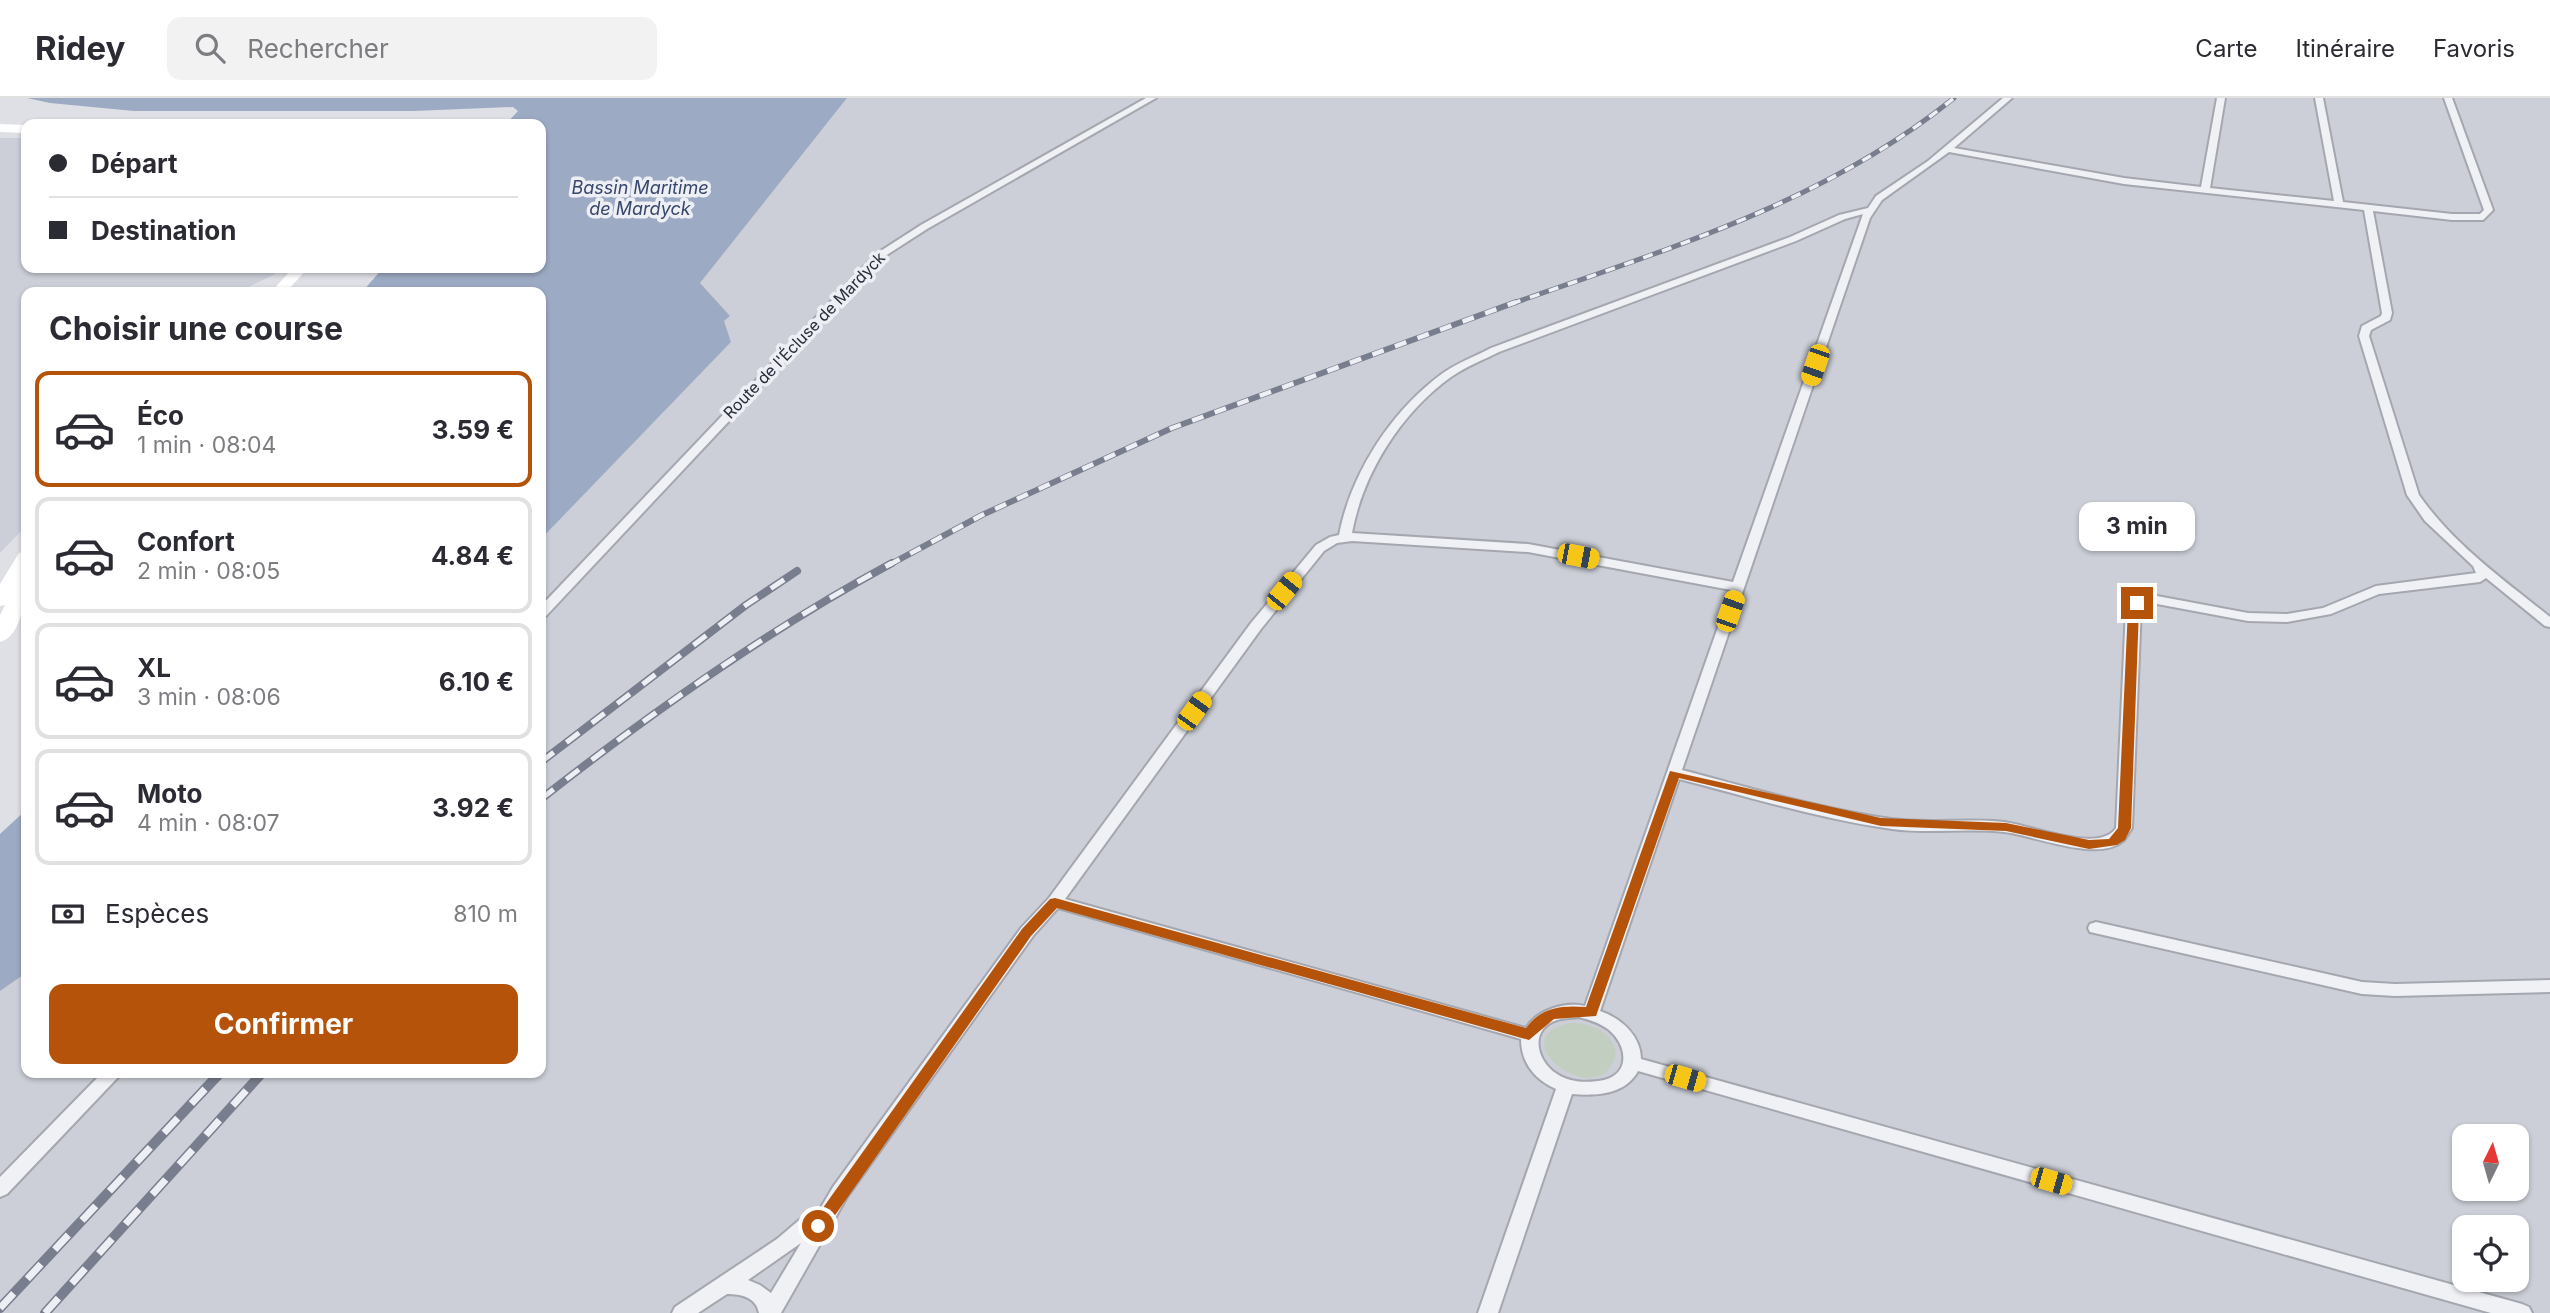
<!DOCTYPE html>
<html lang="fr">
<meta charset="utf-8">
<style>
:root{--surface:#fff;--page:#f2f2f3;--text:#2b2b33;--muted:#7c7c81;--line:#e1e1e2;--accent:#b45309}
body{margin:0;font-family:Inter,sans-serif;background:var(--page);color:var(--text);height:100vh;display:flex;flex-direction:column;font-size:26px;white-space:nowrap}
*{box-sizing:border-box;margin:0}
p{font-size:23px;color:var(--muted)}
.icon{flex:none;width:38px;height:38px;fill:none;stroke:currentColor;stroke-width:2;stroke-linecap:round;stroke-linejoin:round}
.map{position:relative;flex:1;overflow:hidden}
.side{position:absolute;left:21px;top:189px;width:525px;height:791px;display:flex;flex-direction:column;background:var(--surface);border-radius:14px;box-shadow:0 2px 5px #0004}
.side>*{flex:none}
.guide{position:absolute;left:21px;top:21px;width:525px;height:154px;border-radius:14px;box-shadow:0 2px 5px #0004;display:grid;align-content:center;height:154px;padding:0 28px;background:var(--surface)}
.needle{width:46px;rotate:5deg}
.buttons{position:absolute;left:2452px;top:1026px;display:grid;gap:14px}
.buttons a{display:grid;place-items:center;width:77px;height:77px;border-radius:14px;background:var(--surface);box-shadow:0 2px 5px #0004;font-size:35px}
.end{position:absolute;width:32px;height:32px;margin:-16px;border:9px solid #b45309;background:#fff;box-shadow:0 0 0 4px #fff}
.from{border-radius:50%}
.bubble{position:absolute;height:49px;border-radius:14px;background:var(--surface);box-shadow:0 2px 5px #0004;font-size:23px;font-weight:700;line-height:49px;text-align:center}
.car{position:absolute;width:21px;height:42px;margin:-21px -10px;border-radius:9px;box-shadow:0 0 5px 2px #0007;background:linear-gradient(#f5c518 24%,#345 0 40%,#f5c518 0 76%,#345 0 86%,#f5c518 0)}
.guide b{display:flex;align-items:center;gap:24px;height:66px;font-size:26px}
.guide b+b{border-top:2px solid var(--line)}
.guide i{width:18px;height:18px;background:var(--text)}
ul{padding:0;list-style:none}
li{display:flex;align-items:center;gap:21px;height:116px;margin:0 14px 10px;padding:0 14px;border:4px solid var(--line);border-radius:14px}
li div{flex:1}
li b{display:block;font-size:26px}
li em{font-style:normal;font-weight:700}
li.on{border-color:var(--accent)}
li>.icon{width:63px;height:63px;stroke-width:1.5}
h2{padding:0 28px;font-size:32px;line-height:84px}
.pay{display:flex;align-items:center;gap:18px;height:77px;padding:0 28px;font-size:26px}
.pay p{margin-inline-start:auto}
.cta{display:flex;gap:14px;margin-top:auto;padding:14px 28px}
.cta a{flex:1;height:80px;border-radius:14px;background:var(--accent);color:#fff;font-size:28px;font-weight:700;line-height:80px;text-align:center}
header{display:flex;align-items:center;gap:42px;box-sizing:border-box;height:98px;padding:0 35px;background:var(--surface);border-bottom:2px solid var(--line)}
header strong{font-size:33px}
nav{display:flex;gap:38px;margin-inline-start:auto;font-size:24px}
.search{width:490px;height:63px;background:var(--page);display:flex;align-items:center;gap:18px;box-sizing:border-box;padding:0 24px;border-radius:14px;color:var(--muted);font-size:26px}
.map>svg:first-child{display:block}
.built{fill:#cccfd7;fill-rule:evenodd}
.green{fill:#c2cfc0}
.water{fill:#9caac3}
.lines{fill:none;stroke-linecap:round;stroke-linejoin:round}
.street-casing{stroke:#a4a7af;stroke-width:4}
.street{fill:#f0f1f5;fill-rule:evenodd}
.secondary{fill:#fff;fill-rule:evenodd}
.rail-far3-casing{stroke:#797e8e;stroke-width:5}
.rail-far2-casing{stroke:#797e8e;stroke-width:6}
.rail-far1-casing{stroke:#797e8e;stroke-width:8}
.rail-casing{stroke:#797e8e;stroke-width:10}
.rail-far3{stroke:#edeff4;stroke-width:3.5;stroke-dasharray:10;stroke-linecap:butt}
.rail-far2{stroke:#edeff4;stroke-width:4.5;stroke-dasharray:12;stroke-linecap:butt}
.rail-far1{stroke:#edeff4;stroke-width:5;stroke-dasharray:16;stroke-linecap:butt}
.rail{stroke:#edeff4;stroke-width:7;stroke-dasharray:20;stroke-linecap:butt}
.route{fill:#b45309}
.labels{text-anchor:middle;dominant-baseline:central;stroke-width:7;stroke-linejoin:round;paint-order:stroke}
.far-street-label{font-size:16px;fill:#292d3b;stroke:#edeff4}
.far-water-label{font-size:18px;font-style:italic;fill:#37476b;stroke:#edeff4}
</style>
<header>
<strong>Ridey</strong>
<div class="search"><svg class="icon" aria-label="search" viewBox="0 0 24 24"><circle cx="10" cy="10" r="6"/><path d="M15 15l6 6"/></svg>Rechercher</div>
<nav><a>Carte</a><a>Itinéraire</a><a>Favoris</a></nav>
</header>
<div class="map">
<svg width="2550" height="1215" viewBox="0 0 2550 1215">
<rect width="100%" height="100%" fill="#dee0e6"/>
<path class="built" d="M847,0H2550V1215H0V893L26,875V975H541V441L731,244L723,223L730,218L699,186ZM2464,1038H2516V1090H2464ZM2464,1129H2516V1181H2464Z
M0,40H26V170H280L273,177L238,194H26V428L0,455Z"/>
<path class="green" d="M1571,925C1592,925 1614,934 1616,957C1600,1018 1496,939 1571,925Z"/>
<path class="water" d="M27,0H847L700,185L730,218L724,223L731,244L541,441V194H362L383,170H541V26H506L518,13L513,9L413,13H134L50,5Z
M26,712V875L0,893V736Z"/>
<g class="lines">
<g class="street-casing">
<path id="street" d="M1146,0H1156L927,131L882,160L546,518L541,519V508L876,156L921,127Z
M2003,0H2012L1954,50L2124,80L2201,89L2217,0H2225L2210,90L2334,103L2315,0H2323L2343,104L2452,116H2480L2484,112L2444,0H2452L2493,112L2483,122H2452L2373,113L2392,215L2390,222L2371,232L2369,238L2419,397C2453,446 2504,482 2550,519V529L2545,528L2486,480L2480,484L2379,496L2331,516L2287,524L2248,523L2157,506L2141,508L2132,730C2129,734 2126,741 2123,743C2098,765 2033,737 2004,734C1966,730 1929,736 1892,731C1820,721 1749,699 1679,681L1600,913C1621,920 1641,938 1641,961L2522,1206L2529,1209L2532,1215H2491L1638,973C1625,997 1596,998 1572,996L1498,1215H1478L1556,991C1535,982 1521,965 1521,941L1058,810L1033,838L847,1099L781,1215H759C756,1199 741,1196 727,1196L698,1215H672L675,1209L777,1141L811,1112L820,1111L833,1089L1021,830L1049,800L1251,525L1316,447L1330,439L1339,437C1351,375 1391,313 1443,275C1457,265 1476,258 1491,250L1790,139L1839,117L1868,110L1876,98L1928,63ZM1949,54L2124,86L2364,112L2382,215L2381,218L2362,228L2359,238L2407,397L2425,423L2473,468L2476,475L2376,488L2323,510L2287,516L2248,515L2157,498L2132,502L2126,510L2116,730C2099,756 2030,727 2004,724C1967,720 1929,726 1891,721C1820,711 1751,690 1682,672L1870,120L1882,102ZM1863,116L1733,484L1528,446L1352,435C1363,375 1401,315 1451,279C1465,269 1483,262 1499,254L1796,143L1845,121ZM1352,443L1528,454L1731,492L1585,908C1565,903 1537,912 1526,930L1065,801L1261,531L1324,453L1337,445ZM1579,919C1590,922 1600,925 1609,932C1627,947 1631,975 1604,982C1589,985 1570,985 1557,976C1536,963 1529,931 1557,922C1564,920 1572,920 1579,919ZM801,1145L771,1195L760,1187L748,1182Z
M2096,824L2362,884L2395,886L2550,882V894L2395,898L2362,896L2090,834L2088,830L2090,826Z
M102,975H122L7,1096L0,1099V1079Z"/>
</g>
<use href="#street" class="street"/>
<path class="secondary" d="M0,26L26,27V35L0,34Z
M293,170H308L286,194H271Z
M26,453C27,474 28,537 0,544V517L5,507L0,508V486L19,455Z"/>
<g class="rail-far3-casing">
<path id="rail-far3" d="M1511,206C1667,151 1824,105 1954,0"/>
</g>
<g class="rail-far2-casing">
<path id="rail-far2" d="M889,467L982,417L1172,330L1516,204"/>
</g>
<g class="rail-far1-casing">
<path id="rail-far1" d="M541,664L746,507L797,473
M541,701C652,614 768,532 892,465"/>
</g>
<g class="rail-casing">
<path id="rail" d="M0,1210L220,975
M45,1215L262,975"/>
</g>
<use href="#rail-far3" class="rail-far3"/>
<use href="#rail-far2" class="rail-far2"/>
<use href="#rail-far1" class="rail-far1"/>
<use href="#rail" class="rail"/>
</g>
<path class="route" d="M2133,502L2142,505L2139,510L2131,730L2125,742L2117,747L2089,751L2006,733L1881,728L1679,680L1596,918L1554,921L1529,942L1057,810L1031,838L824,1133H813L810,1128L1022,831L1050,801L1055,800L1526,930C1541,909 1562,907 1586,909L1670,673L1881,720L2006,725L2089,742L2109,741L2118,730L2128,510Z"/>
<g class="labels">
<g class="far-street-label">
<text transform="translate(804 237) rotate(-46)">Route de l'Écluse de Mardyck</text>
</g>
<g class="far-water-label">
<text x="640" y="89">Bassin Maritime<tspan x="640" dy="21">de Mardyck</tspan></text>
</g>
</g>
</svg>
<div class="buttons">
<a><svg class="needle" viewBox="-14 -14 28 28"><path d="M0-13l5 13h-10z" fill="#e53935"/><path d="M0 13l5-13h-10z" fill="#7c7c81"/></svg></a>
<a><svg class="icon" aria-label="locate" viewBox="0 0 24 24"><circle cx="12" cy="12" r="6"/><path d="M12 2v4M12 18v4M2 12h4M18 12h4"/></svg></a>
</div>
<i class="end from" style="left:818px;top:1128px"></i>
<i class="end" style="left:2137px;top:505px"></i>
<div class="bubble" style="left:2079px;top:404px;width:116px">3 min</div>
<i class="car" style="left:1815px;top:267px;rotate:199deg"></i>
<i class="car" style="left:1578px;top:458px;rotate:101deg"></i>
<i class="car" style="left:1284px;top:493px;rotate:39deg"></i>
<i class="car" style="left:1730px;top:513px;rotate:19deg"></i>
<i class="car" style="left:1194px;top:613px;rotate:36deg"></i>
<i class="car" style="left:1685px;top:980px;rotate:106deg"></i>
<i class="car" style="left:2051px;top:1083px;rotate:106deg"></i>
<div class="guide">
<b><i class="from"></i>Départ</b>
<b><i></i>Destination</b>
</div>
<section class="side">
<h2>Choisir une course</h2>
<ul>
<li class="on"><svg class="icon" aria-label="car" viewBox="0 0 24 24"><path d="M5 17H2v-5l4-1 3-4h7l3 4 3 1v5h-3M9 17h6M6 11h13"/><circle cx="7" cy="17" r="2"/><circle cx="17" cy="17" r="2"/></svg><div><b>Éco</b><p>1 min · 08:04</p></div><em>3.59 €</em></li>
<li><svg class="icon" aria-label="car" viewBox="0 0 24 24"><path d="M5 17H2v-5l4-1 3-4h7l3 4 3 1v5h-3M9 17h6M6 11h13"/><circle cx="7" cy="17" r="2"/><circle cx="17" cy="17" r="2"/></svg><div><b>Confort</b><p>2 min · 08:05</p></div><em>4.84 €</em></li>
<li><svg class="icon" aria-label="car" viewBox="0 0 24 24"><path d="M5 17H2v-5l4-1 3-4h7l3 4 3 1v5h-3M9 17h6M6 11h13"/><circle cx="7" cy="17" r="2"/><circle cx="17" cy="17" r="2"/></svg><div><b>XL</b><p>3 min · 08:06</p></div><em>6.10 €</em></li>
<li><svg class="icon" aria-label="car" viewBox="0 0 24 24"><path d="M5 17H2v-5l4-1 3-4h7l3 4 3 1v5h-3M9 17h6M6 11h13"/><circle cx="7" cy="17" r="2"/><circle cx="17" cy="17" r="2"/></svg><div><b>Moto</b><p>4 min · 08:07</p></div><em>3.92 €</em></li>
</ul>
<div class="pay"><svg class="icon" aria-label="cash" viewBox="0 0 24 24"><path d="M3 7h18v10H3z"/><circle cx="12" cy="12" r="2"/></svg>Espèces<p>810 m</p></div>
<div class="cta"><a>Confirmer</a></div>
</section>
</div>
